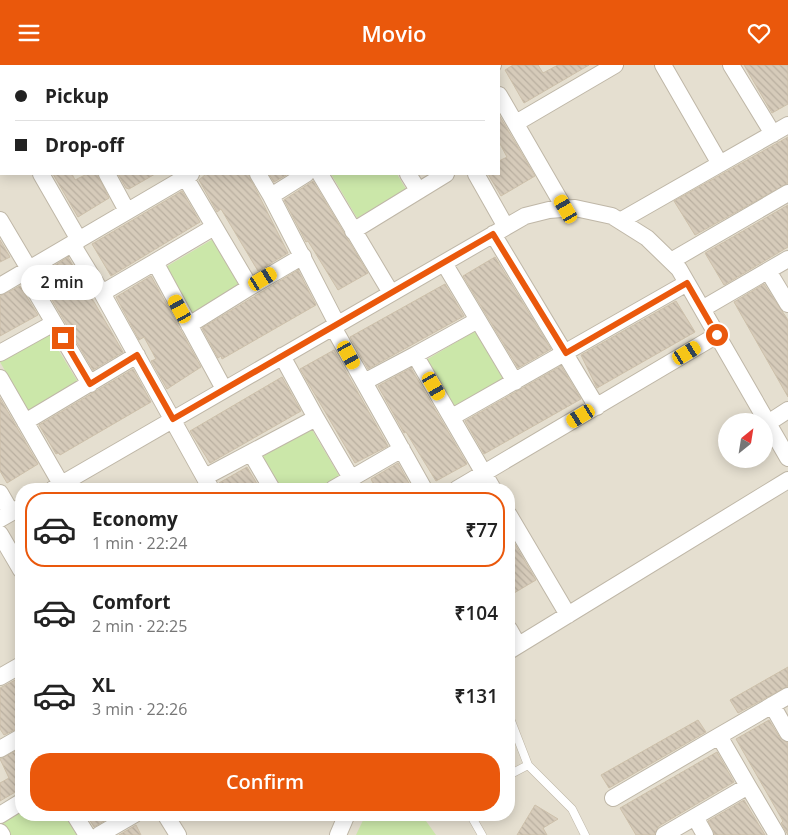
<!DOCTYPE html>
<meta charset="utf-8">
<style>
:root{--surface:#fff;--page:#f2f2f2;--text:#222;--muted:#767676;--line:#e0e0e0;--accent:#ea580c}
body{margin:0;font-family:"Open Sans",sans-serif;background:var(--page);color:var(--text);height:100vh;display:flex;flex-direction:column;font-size:19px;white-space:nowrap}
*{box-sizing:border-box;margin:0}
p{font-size:16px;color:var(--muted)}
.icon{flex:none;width:28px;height:28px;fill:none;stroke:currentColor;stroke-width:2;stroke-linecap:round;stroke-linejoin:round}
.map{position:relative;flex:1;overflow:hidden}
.sheet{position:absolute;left:15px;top:418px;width:500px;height:338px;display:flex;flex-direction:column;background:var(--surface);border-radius:20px;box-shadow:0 2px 12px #0003}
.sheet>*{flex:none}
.hud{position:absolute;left:0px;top:0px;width:500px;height:110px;box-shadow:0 2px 12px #0003;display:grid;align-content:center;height:110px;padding:0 15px;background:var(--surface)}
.needle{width:32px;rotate:30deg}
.tools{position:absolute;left:718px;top:348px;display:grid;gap:10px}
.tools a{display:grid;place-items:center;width:55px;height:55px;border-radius:50%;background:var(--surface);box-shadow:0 2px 12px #0003;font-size:25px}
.end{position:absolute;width:22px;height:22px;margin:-11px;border:6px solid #ea580c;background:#fff;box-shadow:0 0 0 2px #fff}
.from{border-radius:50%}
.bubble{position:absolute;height:35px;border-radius:18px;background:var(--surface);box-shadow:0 2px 12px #0003;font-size:16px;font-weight:600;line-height:35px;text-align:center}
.car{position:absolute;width:15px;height:30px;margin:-15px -8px;border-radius:6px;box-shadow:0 0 4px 1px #0007;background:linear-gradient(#f5c518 24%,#345 0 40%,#f5c518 0 76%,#345 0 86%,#f5c518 0)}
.hud b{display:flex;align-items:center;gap:18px;height:48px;font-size:19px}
.hud b+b{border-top:1px solid var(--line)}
.hud i{width:12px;height:12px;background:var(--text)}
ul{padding:9px 0 0;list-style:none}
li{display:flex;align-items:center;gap:15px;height:75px;margin:0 10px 8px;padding:0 5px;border:2px solid transparent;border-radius:20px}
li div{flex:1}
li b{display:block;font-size:19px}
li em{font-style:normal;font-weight:600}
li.active{border-color:var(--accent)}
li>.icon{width:45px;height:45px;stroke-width:1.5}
.button{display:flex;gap:10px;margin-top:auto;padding:10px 15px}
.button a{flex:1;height:58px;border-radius:20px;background:var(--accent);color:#fff;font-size:20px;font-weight:600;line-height:58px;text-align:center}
header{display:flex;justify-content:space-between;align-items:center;height:65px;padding:0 15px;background:var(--accent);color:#fff;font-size:22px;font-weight:600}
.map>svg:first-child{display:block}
.residential{fill:#e5dfd0;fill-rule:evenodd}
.green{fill:#cbe7a9}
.building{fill:url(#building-back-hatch);stroke:#cdc0aa}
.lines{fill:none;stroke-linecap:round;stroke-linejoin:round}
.service-casing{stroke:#bfb7a7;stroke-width:9}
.minor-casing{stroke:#bfb7a7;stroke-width:18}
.tertiary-casing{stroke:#bfb7a7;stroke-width:22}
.service{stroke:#fff;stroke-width:8}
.minor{stroke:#fff;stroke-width:16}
.tertiary{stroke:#fff;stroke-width:20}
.route{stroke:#ea580c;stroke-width:6}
</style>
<header><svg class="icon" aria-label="menu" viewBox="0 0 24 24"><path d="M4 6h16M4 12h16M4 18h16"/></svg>Movio<svg class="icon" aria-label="heart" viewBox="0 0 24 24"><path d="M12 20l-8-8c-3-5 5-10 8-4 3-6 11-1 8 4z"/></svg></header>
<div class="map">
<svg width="788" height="770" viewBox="0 0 788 770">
<defs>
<pattern id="building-back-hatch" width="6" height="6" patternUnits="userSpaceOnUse" patternTransform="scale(1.25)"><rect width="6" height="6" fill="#d6cbba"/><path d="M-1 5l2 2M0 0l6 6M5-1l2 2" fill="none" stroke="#b9afa0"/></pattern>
</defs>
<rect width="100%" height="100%" fill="#f1ede2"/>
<path class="residential" d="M100,0H788V770H0V58L1,109H499V1H98ZM726,356H764V394H726ZM21,424H509V749H21Z"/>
<path class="green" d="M331,109H397L406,124L357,153Z
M213,174L242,223L193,252L164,203Z
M475,266L504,315L455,344L426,295Z
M48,268L78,317L28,346L0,297Z
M311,363L340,412L320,424H281L262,392Z
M21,744V749H64L77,770H10L1,755Z
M366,749H421L436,770H356Z"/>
<path class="building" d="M513,0H538L543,8L558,0H589L524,38L505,5Z
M744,0H788V39L772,48Z
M499,50L535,111L501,131L488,109H499V96L507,92L499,77Z
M788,72V118L695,170L674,136Z
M53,109H72L75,115L87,109H97L109,133L78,152Z
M118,109H155L129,124L126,123Z
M206,109H248L288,188L258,206L221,144L217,147L199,115Z
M269,109H288L274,117Z
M313,116L368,208L338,225L308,176L306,177L284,135Z
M182,126L200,157L111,211L92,179Z
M788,140V182L724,220L705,188Z
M0,175L10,192L0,197Z
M68,192L123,287L93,305L38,211Z
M495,192L551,284L518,303L463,211Z
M298,205L316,240L222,294L221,291L218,293L202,263Z
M151,211L201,302L167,324L151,296L156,294L144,272L139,275L116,232Z
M445,219L464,251L368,304L350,272Z
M764,219L788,255V332L734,237Z
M20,221L38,250L0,271V231Z
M676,236L695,267L597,323L581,290Z
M334,285L388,381L355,398L300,304Z
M561,301L581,334L484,389L465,356Z
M411,303L467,399L436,416L406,367L404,368L378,321Z
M133,304L151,337L60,390L58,388L56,389L39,360Z
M282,312L301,346L210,398L190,366Z
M0,333L38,399L7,418L0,406Z
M398,398L412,424H376L371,414Z
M247,402L260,424H221L219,418Z
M509,469L536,515L509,531Z
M788,602V621L738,648L730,635Z
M21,612V662L4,670L0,664V623Z
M698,655L706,667L609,723L601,710Z
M769,655L780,673L788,678V770L781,758L783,756L736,674Z
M21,683V727L17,726L0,736V718L9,713L0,694Z
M717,687L734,717L659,761L654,770H636L620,743Z
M744,735L765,770H715L708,756Z
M535,740L558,754L543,763L547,770H517Z
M86,749H116L94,762Z
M136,760L141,770H119Z"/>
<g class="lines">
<g class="service-casing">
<path id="service" d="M509,651L528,700L572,744L585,770
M509,710L528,700
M470,749L482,770"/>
</g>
<g class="minor-casing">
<path id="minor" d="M174,0L175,1
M244,0L245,1
M309,0V1
M413,0V1
M663,0L720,99
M731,0L773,69
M138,1L140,0
M374,1L377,0
M491,1L493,0
M499,30L565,144
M516,58L615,0
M0,82L1,81
M41,109L79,175
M107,109L127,146
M258,109L271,131L306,109
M320,109L391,228
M408,109L418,125
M476,109L506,162
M185,112L250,222L303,191
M271,131L337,259
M0,155L29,204
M620,156L788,60
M353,166L446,109
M493,169L597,342
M72,179L102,228L155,197L224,324
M671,196L788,128
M155,197L214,162
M444,198L515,317
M768,206L788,239
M0,221L191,109
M102,228L211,424
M702,244L788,194
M54,258L90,319
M189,260L250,222
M333,262L424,424
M0,288L54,258L24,207
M415,290L478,255
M0,313L61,419
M364,317L415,290L493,424
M452,352L687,218
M316,353L351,413
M25,357L137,290
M768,358L788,345
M251,388L272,424
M205,412L316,353L282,291
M53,424L525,151L549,145L575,143L612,151L647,173L679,204L788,393
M333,424L402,384
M457,424L717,270
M0,428L11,447
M509,450L568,550
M0,454L21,442
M0,469L21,505
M509,564L518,580
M509,586L788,415
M0,612L21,600
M772,640L788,668
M0,684L21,672
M748,721L777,770
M613,733L719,671
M74,749L87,770
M165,749L178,770
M0,750L21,737
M695,752L705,770
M0,767L2,770
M99,770L135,749
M338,770L347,749
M664,770L748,721L719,671L788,631"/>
</g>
<g class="tertiary-casing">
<path id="tertiary" d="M2,1L5,0
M42,1L44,0
M0,25H1"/>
</g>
<use href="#service" class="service"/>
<use href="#minor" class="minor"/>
<use href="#tertiary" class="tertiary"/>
</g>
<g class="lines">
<path class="route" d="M63,273L90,319L137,290L173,354L493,169L566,288L687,218L717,270"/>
</g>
</svg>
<div class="tools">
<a><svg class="needle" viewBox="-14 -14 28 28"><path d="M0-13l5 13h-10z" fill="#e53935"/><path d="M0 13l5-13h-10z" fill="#767676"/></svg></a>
</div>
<i class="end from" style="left:717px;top:270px"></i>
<i class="end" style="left:63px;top:273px"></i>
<div class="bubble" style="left:21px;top:200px;width:82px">2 min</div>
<i class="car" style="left:566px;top:144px;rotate:330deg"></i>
<i class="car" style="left:263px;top:214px;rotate:59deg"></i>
<i class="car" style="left:180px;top:244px;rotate:331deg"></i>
<i class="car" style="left:687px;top:288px;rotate:59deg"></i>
<i class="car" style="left:349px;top:290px;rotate:151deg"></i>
<i class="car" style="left:434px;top:321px;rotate:150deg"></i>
<i class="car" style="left:581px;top:351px;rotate:239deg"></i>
<div class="hud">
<b><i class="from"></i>Pickup</b>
<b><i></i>Drop-off</b>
</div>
<section class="sheet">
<ul>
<li class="active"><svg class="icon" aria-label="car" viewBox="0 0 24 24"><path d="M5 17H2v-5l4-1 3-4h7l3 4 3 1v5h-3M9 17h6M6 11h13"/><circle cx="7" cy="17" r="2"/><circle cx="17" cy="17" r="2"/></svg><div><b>Economy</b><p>1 min · 22:24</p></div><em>₹77</em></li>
<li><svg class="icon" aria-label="car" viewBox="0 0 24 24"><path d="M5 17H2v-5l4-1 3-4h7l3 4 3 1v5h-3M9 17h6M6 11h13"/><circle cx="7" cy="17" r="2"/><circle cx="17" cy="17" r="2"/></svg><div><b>Comfort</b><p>2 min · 22:25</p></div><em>₹104</em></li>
<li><svg class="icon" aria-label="car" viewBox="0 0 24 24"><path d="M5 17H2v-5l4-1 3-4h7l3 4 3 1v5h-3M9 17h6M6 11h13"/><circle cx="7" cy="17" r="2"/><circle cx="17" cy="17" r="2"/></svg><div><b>XL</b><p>3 min · 22:26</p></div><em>₹131</em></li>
</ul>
<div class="button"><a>Confirm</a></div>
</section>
</div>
